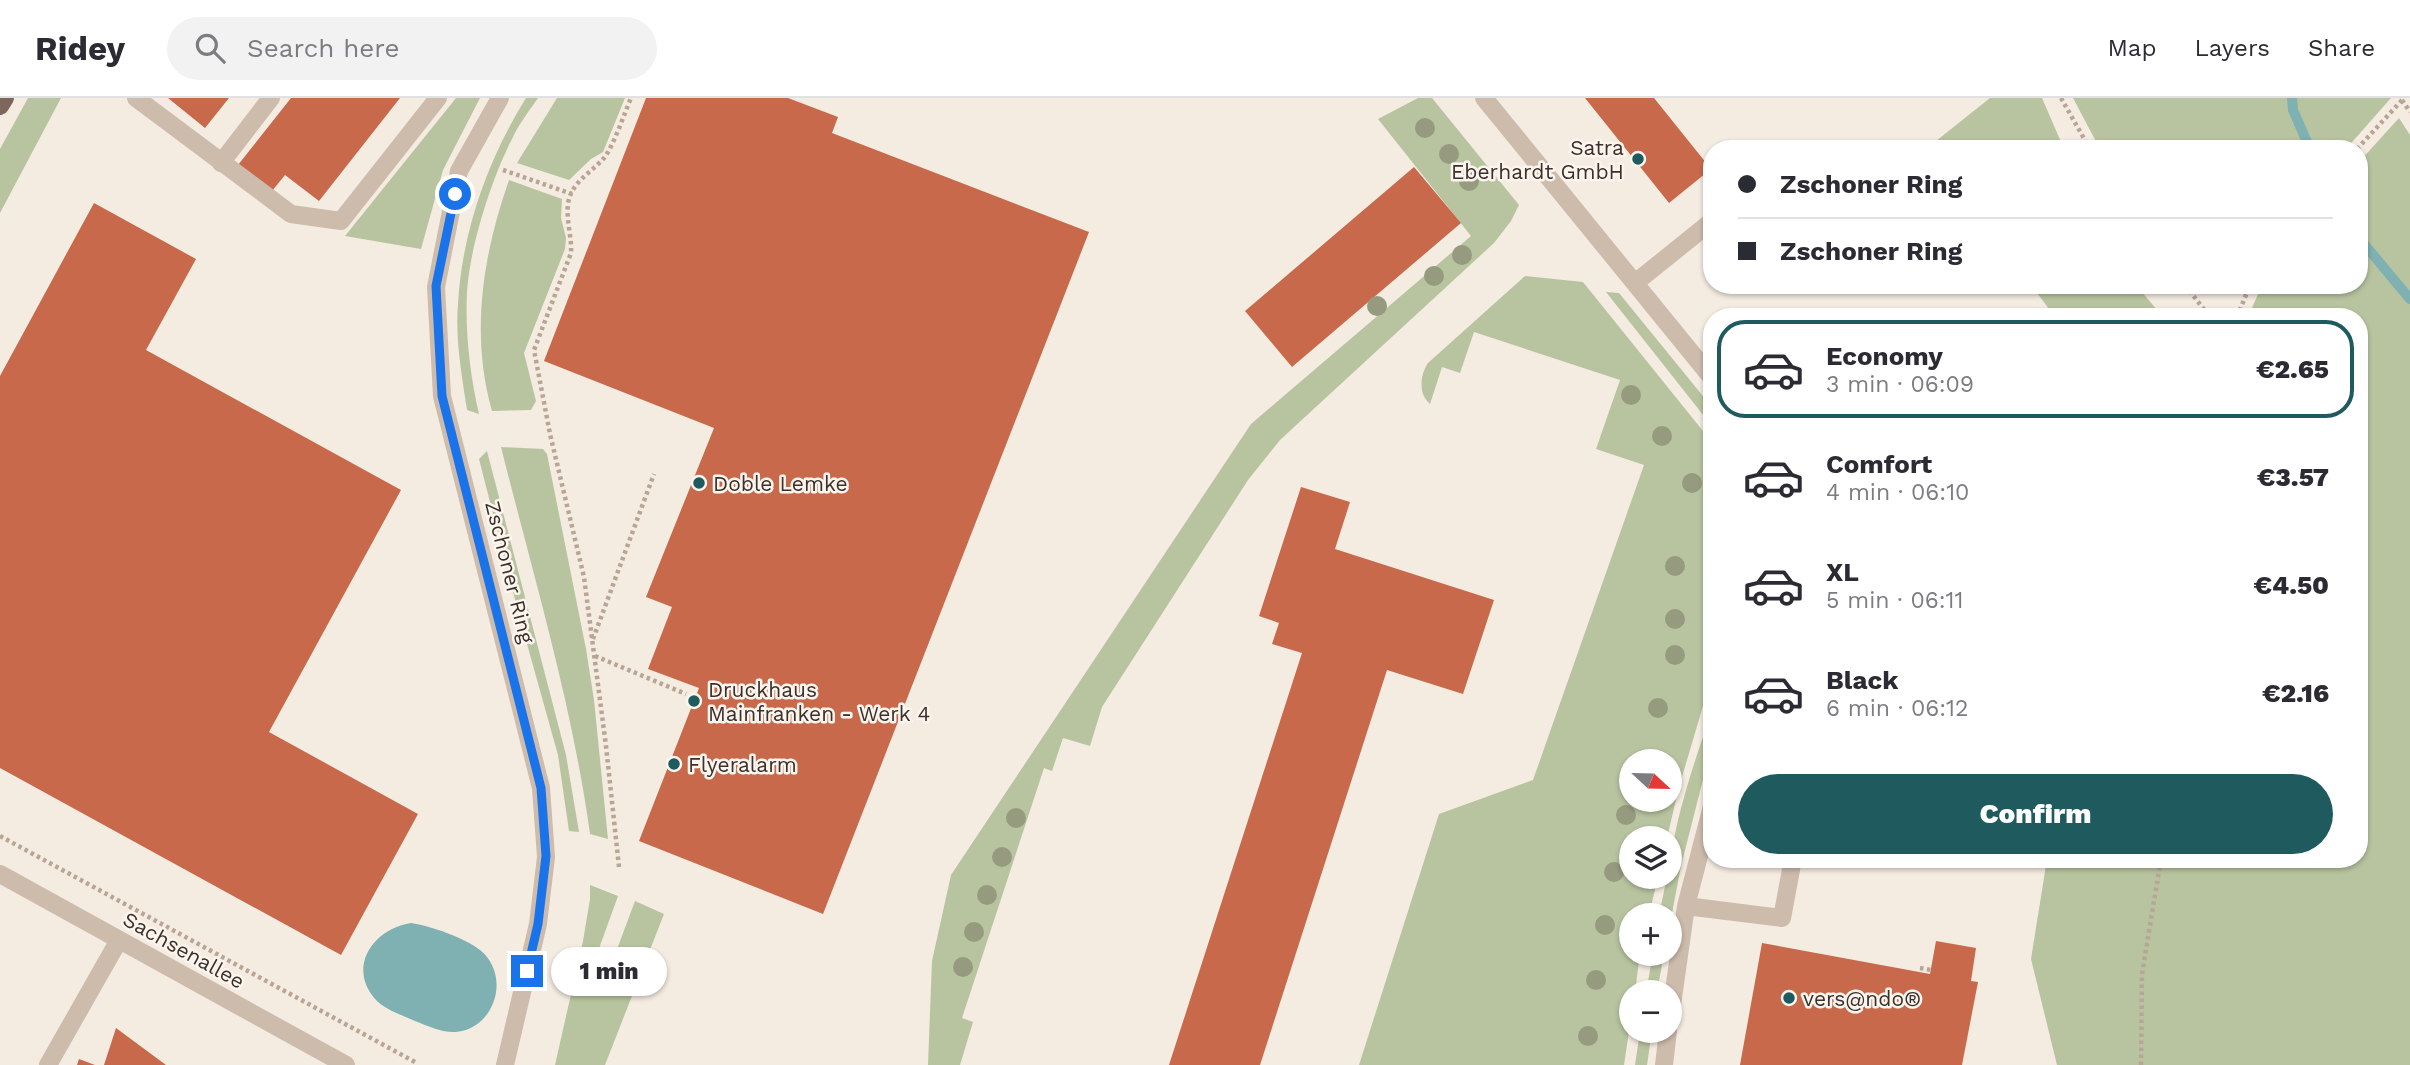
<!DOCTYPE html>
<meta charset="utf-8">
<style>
:root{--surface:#fff;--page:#f2f2f3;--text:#2b2b33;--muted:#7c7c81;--line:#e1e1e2;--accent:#1f5a5e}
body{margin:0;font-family:"Work Sans",sans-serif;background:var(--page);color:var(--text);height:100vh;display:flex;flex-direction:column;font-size:26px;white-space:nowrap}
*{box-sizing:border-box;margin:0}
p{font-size:23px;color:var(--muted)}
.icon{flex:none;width:38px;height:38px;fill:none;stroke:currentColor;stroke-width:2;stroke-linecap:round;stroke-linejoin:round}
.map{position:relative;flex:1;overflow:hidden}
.details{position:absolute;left:1703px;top:210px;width:665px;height:560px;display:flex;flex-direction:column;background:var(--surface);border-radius:28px;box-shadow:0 2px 5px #0004}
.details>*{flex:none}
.top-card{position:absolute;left:1703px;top:42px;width:665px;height:154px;border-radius:28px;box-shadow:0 2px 5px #0004;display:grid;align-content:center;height:154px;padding:0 35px;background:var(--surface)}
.needle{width:46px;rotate:112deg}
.tools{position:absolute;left:1619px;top:651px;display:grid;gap:14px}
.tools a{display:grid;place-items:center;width:63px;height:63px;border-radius:50%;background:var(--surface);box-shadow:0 2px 5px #0004;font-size:35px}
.end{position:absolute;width:32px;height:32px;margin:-16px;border:9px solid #1a73e8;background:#fff;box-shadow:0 0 0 4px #fff}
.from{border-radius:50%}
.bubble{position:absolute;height:49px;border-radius:24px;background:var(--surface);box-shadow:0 2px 5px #0004;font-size:23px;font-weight:800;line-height:49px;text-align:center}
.top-card b{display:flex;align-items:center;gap:24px;height:66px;font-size:26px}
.top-card b+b{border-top:2px solid var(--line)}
.top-card i{width:18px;height:18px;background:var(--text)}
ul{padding:12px 0 0;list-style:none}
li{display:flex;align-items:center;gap:21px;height:98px;margin:0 14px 10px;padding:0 21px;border:4px solid transparent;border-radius:28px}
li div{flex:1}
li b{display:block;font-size:26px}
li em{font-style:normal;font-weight:800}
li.selected{border-color:var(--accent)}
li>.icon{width:63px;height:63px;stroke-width:1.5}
.primary-button{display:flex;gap:14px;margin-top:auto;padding:14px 35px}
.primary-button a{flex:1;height:80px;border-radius:42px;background:var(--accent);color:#fff;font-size:28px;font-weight:800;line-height:80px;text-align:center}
header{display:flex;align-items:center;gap:42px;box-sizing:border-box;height:98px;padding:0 35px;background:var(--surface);border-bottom:2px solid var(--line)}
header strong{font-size:33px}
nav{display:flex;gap:38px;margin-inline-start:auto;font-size:24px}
.search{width:490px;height:63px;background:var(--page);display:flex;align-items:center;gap:18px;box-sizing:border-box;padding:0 24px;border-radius:38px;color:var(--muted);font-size:26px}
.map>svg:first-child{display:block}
.green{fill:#b8c4a0;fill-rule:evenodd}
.water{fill:#7fb0b2}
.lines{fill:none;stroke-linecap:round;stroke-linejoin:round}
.stream{stroke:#7fb0b2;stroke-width:10}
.building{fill:#c8694b}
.path{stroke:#b9a596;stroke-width:4.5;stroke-dasharray:3.5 3.5;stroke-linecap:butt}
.minor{stroke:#cdbbac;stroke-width:18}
.major{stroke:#7d675c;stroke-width:18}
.tree{fill:#969b7f}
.route{stroke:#1a73e8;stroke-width:9}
.poi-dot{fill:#1f5a5e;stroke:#fbf5ee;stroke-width:2.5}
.labels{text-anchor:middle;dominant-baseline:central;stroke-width:5;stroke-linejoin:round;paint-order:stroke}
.poi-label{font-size:21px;fill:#3b302b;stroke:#fbf5ee;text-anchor:start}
.street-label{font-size:21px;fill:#3b302b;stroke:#fbf5ee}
</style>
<header>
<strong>Ridey</strong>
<div class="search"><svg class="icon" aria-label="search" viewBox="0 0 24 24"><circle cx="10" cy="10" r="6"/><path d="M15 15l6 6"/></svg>Search here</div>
<nav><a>Map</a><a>Layers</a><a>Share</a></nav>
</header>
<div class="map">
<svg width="2410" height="967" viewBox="0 0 2410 967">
<rect width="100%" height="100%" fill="#f4ebe1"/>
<path class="green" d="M28,0H61L0,115V51Z
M456,0H480L443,72L421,151L345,138Z
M526,0H538C529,13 519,26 512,41C491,82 470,148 467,194C465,235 470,277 479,316L467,312C462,278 455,241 458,206C462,133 488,61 526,0Z
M557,0H625L603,54L591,61L569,82L517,65Z
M1418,0H1432L1519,107L1511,123L1494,145L1280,342L1248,382L1102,609L1090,648L1063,640L1052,673L1044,670L962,920L973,924L960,967H928L932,863L951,777L1251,326L1471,138L1378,21Z
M1990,0H2042L2064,51H1926Z
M2073,0H2391L2346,51H2100Z
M2399,20L2410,37V967H2057L2031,861L2047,761H2359V219H2248L2262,187H2359V64Z
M509,82L562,101L561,120L566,140L565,151L524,255L536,303L531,312L492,313C470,235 483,156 509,82Z
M1525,178L1583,184L1711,343V581L1679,689L1667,740H1631V779H1658L1649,817H1631V856H1640L1635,894H1631V920L1624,967H1359L1439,716L1533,682L1644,367L1596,351L1620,282L1474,234L1460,275L1442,269L1430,306C1418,296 1420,277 1428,265ZM1670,663V702H1631V663Z
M2031,187H2136L2163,219H2055Z
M1606,194L1619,195L1711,308V327Z
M501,349L543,351L547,356L586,551L594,602L608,741L590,736C572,605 533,477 501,349Z
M487,353L566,657L579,734L569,733L558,657L520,521L479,361Z
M1711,615V650L1681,768L1670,826V817H1659L1667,779H1670C1670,732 1696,660 1711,615Z
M590,787L618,798L597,856L613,862L635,803L664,816L605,967H555L583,843L590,801Z
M1653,856H1664L1657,894H1646Z
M1640,933H1652L1647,967H1635Z"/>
<path class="water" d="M411,825C431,828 465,840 480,852C511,877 496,930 456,934C442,935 428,928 415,923C402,917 388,913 377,903C346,871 372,831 411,825Z"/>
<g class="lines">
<path class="stream" d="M2292,0L2293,12L2310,51
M2359,140L2410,201"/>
</g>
<path class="building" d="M168,0H229L205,30Z
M291,0H400L319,103L285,77L272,93L238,67Z
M646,0H788L838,19L832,35L1089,134L823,816L639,743L699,590L648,571L672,509L646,499L714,330L544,263Z
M1585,0H1654L1711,71L1669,105Z
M1414,69L1461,125L1292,269L1245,213Z
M94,105L196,161L146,252L401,392L269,634L418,716L341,857L0,670V278Z
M1301,389L1350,404L1335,451L1494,502L1463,596L1387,572L1260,967H1169L1302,555L1272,546L1279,525L1259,518Z
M1936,843L1976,850L1971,883L1978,884L1962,967H1740L1762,845L1930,876Z
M116,930L166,967H104Z
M79,961L95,967H77Z"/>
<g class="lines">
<path class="path" d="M2061,0L2090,51
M2402,2L2410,14
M2357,51L2404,0
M503,72L572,96
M2185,187L2210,219
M2237,219L2250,187
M593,541L654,376
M595,558L686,596
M0,738L415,964V967
M619,769L606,648L584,479L550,336L534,252L571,155C572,139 566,123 568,106C571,84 591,75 604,60C613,49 625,14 631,0
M1920,870L1931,872
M2141,967L2142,876L2161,761"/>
<path class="minor" d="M136,0L291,116L341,123L438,0
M500,0L459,73L436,189L442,298L541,690L546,759L538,826L505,967
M1484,0L1712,280
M221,65L271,0
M1635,185L1712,123
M0,776L346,967
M1686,808L1782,820L1793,761
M1670,921L1686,808L1712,708
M48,967L119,842
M1664,967L1668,933"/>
<path class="major" d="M0,8L5,0"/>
</g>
<g class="tree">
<circle cx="1425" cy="30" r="10"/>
<circle cx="1449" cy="56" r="10"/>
<circle cx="1469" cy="83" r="10"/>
<circle cx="1462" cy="157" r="10"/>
<circle cx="1434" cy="178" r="10"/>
<circle cx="1377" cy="208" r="10"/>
<circle cx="1631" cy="297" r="10"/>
<circle cx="1662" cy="338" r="10"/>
<circle cx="1692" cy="385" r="10"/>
<circle cx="1675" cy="468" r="10"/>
<circle cx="1675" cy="521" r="10"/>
<circle cx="1675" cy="557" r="10"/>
<circle cx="1658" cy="610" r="10"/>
<circle cx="1626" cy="717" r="10"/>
<circle cx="1016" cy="720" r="10"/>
<circle cx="1002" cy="759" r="10"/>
<circle cx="1614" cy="774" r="10"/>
<circle cx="987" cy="797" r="10"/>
<circle cx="1605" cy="827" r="10"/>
<circle cx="974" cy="834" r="10"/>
<circle cx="963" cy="869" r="10"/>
<circle cx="1596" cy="882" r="10"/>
<circle cx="1588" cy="938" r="10"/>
</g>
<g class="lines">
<path class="route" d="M455,96L436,188L442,298L541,690L546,758L538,826L527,873"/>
</g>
<g class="poi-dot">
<circle cx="1638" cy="61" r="7"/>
<circle cx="699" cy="385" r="7"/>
<circle cx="694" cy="603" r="7"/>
<circle cx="674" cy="666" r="7"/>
<circle cx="1789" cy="900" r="7"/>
</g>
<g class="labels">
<g class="poi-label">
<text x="1624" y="49" text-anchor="end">Satra<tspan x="1624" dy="24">Eberhardt GmbH</tspan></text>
<text x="713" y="385">Doble Lemke</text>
<text x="708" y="591">Druckhaus<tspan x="708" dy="24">Mainfranken - Werk 4</tspan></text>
<text x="688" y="666">Flyeralarm</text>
<text x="1803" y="900">vers@ndo®</text>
</g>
<g class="street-label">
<text transform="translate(510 474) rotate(76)">Zschoner Ring</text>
<text transform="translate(184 852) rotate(29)">Sachsenallee</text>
</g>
</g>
</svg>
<div class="tools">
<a><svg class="needle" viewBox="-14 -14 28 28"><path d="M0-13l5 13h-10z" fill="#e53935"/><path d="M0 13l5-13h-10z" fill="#7c7c81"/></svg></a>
<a><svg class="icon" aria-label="layers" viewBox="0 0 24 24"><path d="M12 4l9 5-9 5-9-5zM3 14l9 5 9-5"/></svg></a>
<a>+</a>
<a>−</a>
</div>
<i class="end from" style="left:455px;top:96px"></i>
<i class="end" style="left:527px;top:873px"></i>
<div class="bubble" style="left:551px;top:849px;width:116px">1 min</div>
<div class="top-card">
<b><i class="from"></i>Zschoner Ring</b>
<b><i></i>Zschoner Ring</b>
</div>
<section class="details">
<ul>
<li class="selected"><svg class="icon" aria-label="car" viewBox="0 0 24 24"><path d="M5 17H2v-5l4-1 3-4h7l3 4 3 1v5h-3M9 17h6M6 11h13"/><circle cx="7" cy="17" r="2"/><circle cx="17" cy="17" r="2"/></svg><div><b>Economy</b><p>3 min · 06:09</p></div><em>€2.65</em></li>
<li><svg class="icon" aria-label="car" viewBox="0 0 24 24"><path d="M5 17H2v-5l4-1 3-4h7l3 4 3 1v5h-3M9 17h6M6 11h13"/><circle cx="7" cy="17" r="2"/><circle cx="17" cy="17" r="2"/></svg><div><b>Comfort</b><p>4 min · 06:10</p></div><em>€3.57</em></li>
<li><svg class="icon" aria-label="car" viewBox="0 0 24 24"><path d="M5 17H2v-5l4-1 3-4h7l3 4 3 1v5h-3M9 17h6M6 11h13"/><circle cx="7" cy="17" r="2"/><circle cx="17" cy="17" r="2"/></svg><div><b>XL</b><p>5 min · 06:11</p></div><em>€4.50</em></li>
<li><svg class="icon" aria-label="car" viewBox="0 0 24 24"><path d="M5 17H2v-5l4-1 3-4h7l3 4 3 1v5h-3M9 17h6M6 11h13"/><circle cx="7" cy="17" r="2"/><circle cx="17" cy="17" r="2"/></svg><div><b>Black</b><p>6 min · 06:12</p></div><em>€2.16</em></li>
</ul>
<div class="primary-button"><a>Confirm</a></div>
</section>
</div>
